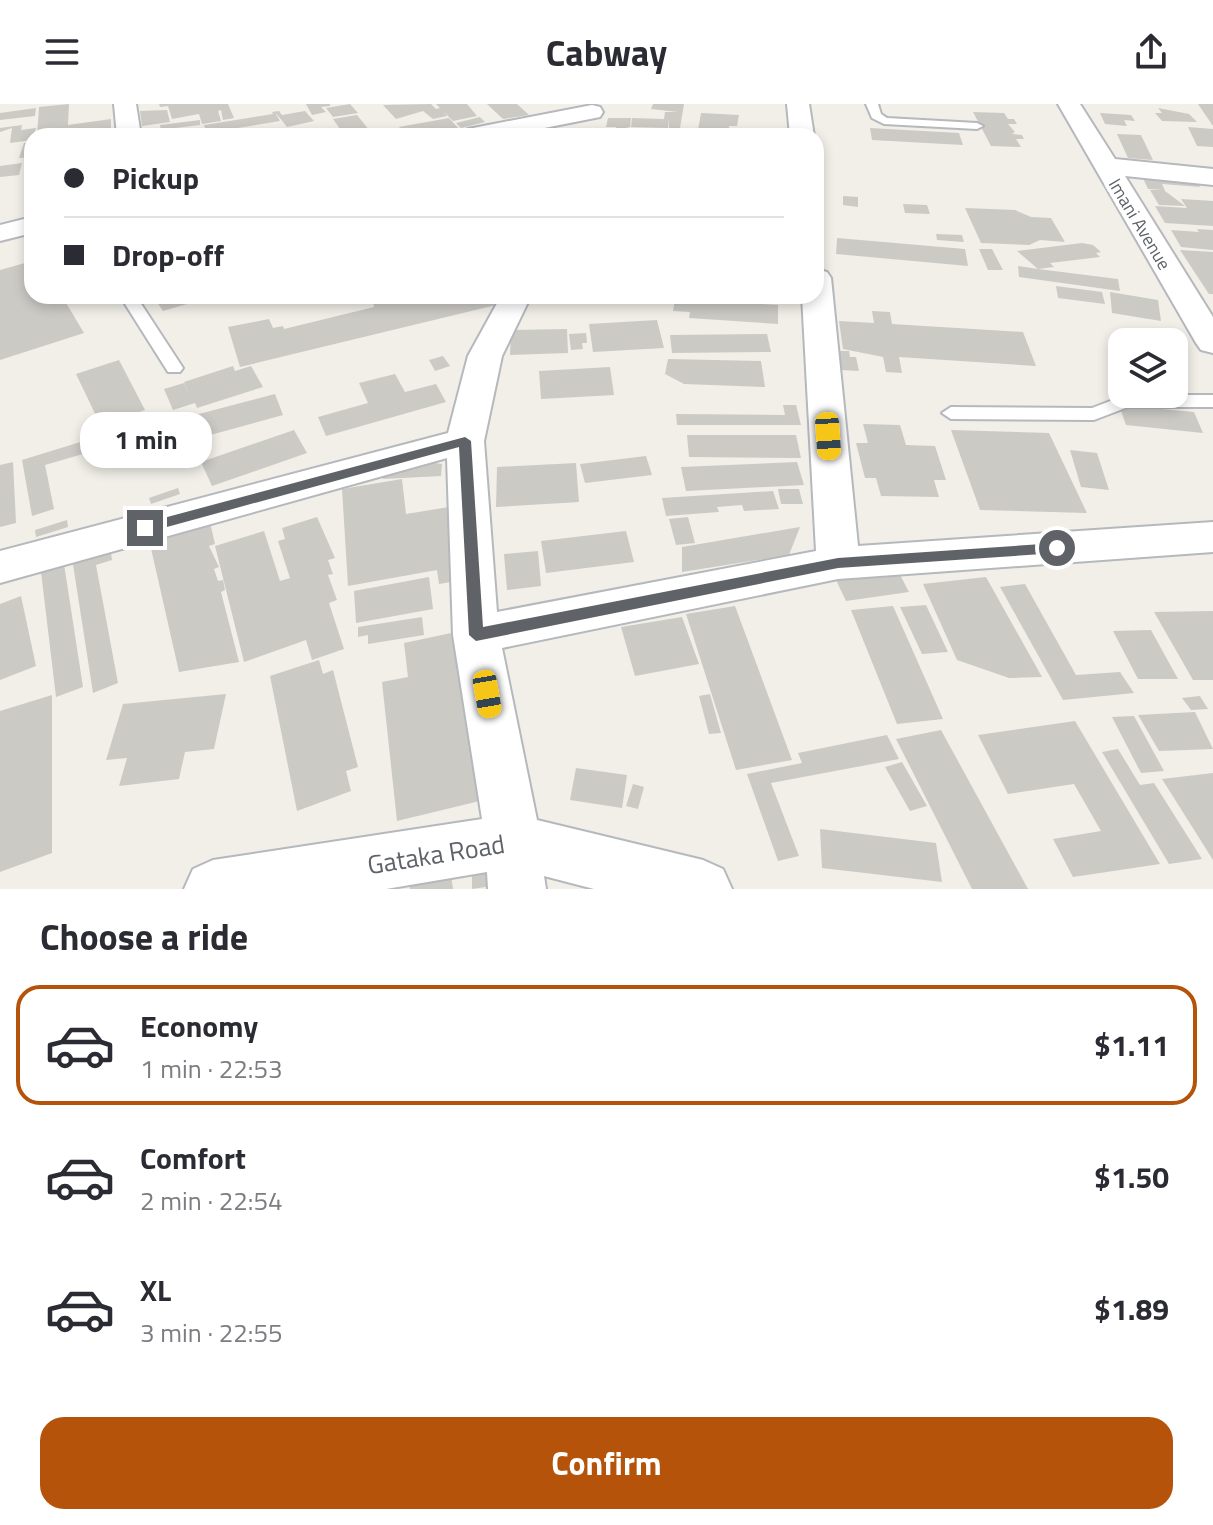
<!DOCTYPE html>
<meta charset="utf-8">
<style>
:root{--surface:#fff;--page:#f7f7f7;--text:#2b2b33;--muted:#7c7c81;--line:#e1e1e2;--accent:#b45309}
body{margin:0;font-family:"Titillium Web",sans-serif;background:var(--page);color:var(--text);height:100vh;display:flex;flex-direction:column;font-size:30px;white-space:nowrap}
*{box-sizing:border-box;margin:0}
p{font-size:26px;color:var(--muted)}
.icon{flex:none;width:44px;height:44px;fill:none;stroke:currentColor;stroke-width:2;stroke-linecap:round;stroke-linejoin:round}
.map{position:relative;height:785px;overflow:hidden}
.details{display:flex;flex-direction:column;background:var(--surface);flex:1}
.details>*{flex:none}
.banner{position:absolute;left:24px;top:24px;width:800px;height:176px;border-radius:24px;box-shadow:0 4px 12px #0003;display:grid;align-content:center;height:176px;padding:0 40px;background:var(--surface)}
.tools{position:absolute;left:1108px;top:224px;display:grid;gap:16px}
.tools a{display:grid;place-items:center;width:80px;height:80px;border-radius:16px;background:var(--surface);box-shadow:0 4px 12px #0003;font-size:40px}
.end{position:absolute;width:36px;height:36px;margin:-18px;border:10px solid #5f6368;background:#fff;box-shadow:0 0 0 4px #fff}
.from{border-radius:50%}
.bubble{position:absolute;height:56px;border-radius:24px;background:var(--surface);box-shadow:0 4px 12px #0003;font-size:26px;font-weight:700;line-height:56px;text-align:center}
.car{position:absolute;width:24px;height:48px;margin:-24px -12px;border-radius:10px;box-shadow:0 0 6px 2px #0007;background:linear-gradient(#f5c518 24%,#345 0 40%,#f5c518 0 76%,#345 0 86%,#f5c518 0)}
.banner b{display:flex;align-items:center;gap:28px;height:76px;font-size:30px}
.banner b+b{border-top:2px solid var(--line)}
.banner i{width:20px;height:20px;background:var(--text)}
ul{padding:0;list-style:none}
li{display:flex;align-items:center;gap:24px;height:120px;margin:0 16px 12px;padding:0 24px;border:4px solid transparent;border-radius:24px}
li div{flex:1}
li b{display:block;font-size:30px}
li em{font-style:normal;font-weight:700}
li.current{border-color:var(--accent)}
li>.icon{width:72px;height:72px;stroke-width:1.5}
h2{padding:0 40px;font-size:36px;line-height:96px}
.cta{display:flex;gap:16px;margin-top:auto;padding:16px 40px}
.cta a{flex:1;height:92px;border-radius:24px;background:var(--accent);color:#fff;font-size:32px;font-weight:700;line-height:92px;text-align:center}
header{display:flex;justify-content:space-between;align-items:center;height:104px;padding:0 40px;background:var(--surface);font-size:36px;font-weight:700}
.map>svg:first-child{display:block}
.building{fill:#cccac5}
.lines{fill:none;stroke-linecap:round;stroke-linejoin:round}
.service-casing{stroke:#b5b8bc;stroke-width:4}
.minor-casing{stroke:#b5b8bc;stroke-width:4}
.service{fill:#fff;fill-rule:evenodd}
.minor{fill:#fff;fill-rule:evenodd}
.route{fill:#5f6368}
.labels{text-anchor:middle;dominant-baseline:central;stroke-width:8;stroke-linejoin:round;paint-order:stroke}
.far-street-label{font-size:18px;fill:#5f6368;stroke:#fff}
.near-street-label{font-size:26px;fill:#5f6368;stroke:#fff}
</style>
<header><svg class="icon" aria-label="menu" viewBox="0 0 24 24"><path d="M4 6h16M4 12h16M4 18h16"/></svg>Cabway<svg class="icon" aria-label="share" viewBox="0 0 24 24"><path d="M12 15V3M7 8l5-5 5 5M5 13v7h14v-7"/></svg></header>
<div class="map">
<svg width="1213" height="785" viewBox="0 0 1213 785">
<rect width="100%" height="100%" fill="#f1efe8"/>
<path class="building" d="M69,0L68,21L111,15V26L37,32L39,3Z
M159,0H228L234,14L223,16L221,6L218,7L221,17L202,20L199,10L172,15L168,2L160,3Z
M306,0H330V2L321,3L326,8L312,11Z
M350,0L358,9L333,13L326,4Z
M431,0L436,5L440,4L436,0H467L477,12L453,17L444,8L447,12L433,15L423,7L396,15L383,1Z
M487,0H517L529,11L503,15Z
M653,0H684L680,24H669L668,15V24L631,23L632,14L664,15L665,8H678L651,5Z
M1198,0H1213V22Z
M36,4L35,12L0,16V9Z
M1158,4L1189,10L1197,18L1162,17L1155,9H1162Z
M167,6L170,18L142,22L140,7Z
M279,7L282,11L305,7L314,17L287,23L275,8L280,17L207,29L204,21L273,10L272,8Z
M973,8L1004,9L1008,15H1014L1017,20H1008L1015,28L1012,30L1022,31L1024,35H1016L1021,43L991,42Z
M701,9L739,11L737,22H729L728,32H697Z
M1100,9L1131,11L1135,17L1124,16L1127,22L1105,20Z
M357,11L374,32H345L333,15Z
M480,13L485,18L461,24L456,19Z
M449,14L459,25L406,32L399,23Z
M608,14H631L630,23L616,26V23H606Z
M200,16V21L175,24L176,32H162L160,21Z
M22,21L21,26L36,24L32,36L10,39L12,24L0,28V24Z
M1188,23L1213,25V43L1197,42Z
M870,24L959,29L963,41L872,36Z
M1117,30L1141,31L1153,56L1128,54Z
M32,38V53L19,54L24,39Z
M22,59L19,71L0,73V62Z
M1142,72L1196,77L1200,83L1162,80L1165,87L1185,102L1159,101L1150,86H1163L1148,85Z
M843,92L858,93V103L843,101Z
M1181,95L1213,97V122L1165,119L1155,102L1187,104Z
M903,100L927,101L930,110L905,109Z
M965,104L1015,106L1031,113L1051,114L1065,138L1040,136L1029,141L981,139Z
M1197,125L1213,126V146L1181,143L1171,126L1199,128Z
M936,130L962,131L964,138L937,136Z
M837,134L965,145L968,162L836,150Z
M1082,139L1093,141L1101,148L1096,149L1100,153L1050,159L1054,163L1038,165L1118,175L1120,187L1019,173L1018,162L1038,165L1017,147Z
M979,145H992L1003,166H988Z
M1180,146L1213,148V190H1209Z
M32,157V192H62L84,229L0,256V166Z
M1056,182L1102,188L1105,200L1058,194Z
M1110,188L1158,196L1161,217L1112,209Z
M153,192H211V193L163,207Z
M399,192H405L407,197L427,192H501L496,201L240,263L228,223L269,215L273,224L283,222L284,225L374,203L373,198Z
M675,194L778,201V220L689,214L690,208L673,207Z
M872,207L890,208L892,220L1023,228L1036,262L899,253L902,269L886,268L883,253L843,245L839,217L874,219Z
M657,216L664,244L593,248L589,220Z
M567,225L568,249L510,251L511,226Z
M586,229L587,239H582L583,245L571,246L569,230Z
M767,230L771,248L672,249L670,231Z
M838,247H849L850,253H856L859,267L841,266Z
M443,252L450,262L435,267L429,256Z
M668,255L761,257L765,283L684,280L665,270Z
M119,256L145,306L101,322L76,270Z
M233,262L235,267L251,262L263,283L197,304L195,299L173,306L164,285L184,279L189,291L184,278Z
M610,263L614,291L541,295L539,267Z
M395,270L405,288L436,280L446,298L326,332L318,313L368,299L359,279Z
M275,290L283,311L119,356L115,332Z
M783,301H796L801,321H677L676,310L785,311Z
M1119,301L1194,308L1203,329L1126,321Z
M863,320L900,321L906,341L935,342L946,376H934L939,393L881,392L876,374H865L856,339H868Z
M294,326L307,349L212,382L201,358Z
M951,326L1049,329L1087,409L980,406Z
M103,331L107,343L45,361L54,405L32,412L22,356Z
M687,331H796L801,354L689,353Z
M1070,346L1097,349L1109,386L1081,383Z
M646,352L652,371L585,379L580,360Z
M13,358L16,419L0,423V361Z
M428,358L442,360L441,372L383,375L386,361Z
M797,358L804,381L686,387L681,363Z
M576,359L579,398L496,403L497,363Z
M402,375L406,410L449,403L463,476L439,480L437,466L348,482L342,385Z
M178,384L180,390L151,400L149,394Z
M778,385H799L803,400H781Z
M773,387L779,405L744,407L742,401L717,403L719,408L666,412L662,394Z
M317,413L335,454L328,456L333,470L328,471L337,496L329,499L344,545L312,556L306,536L244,558L215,442L264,427L280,477L290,474L278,437L285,435L282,424Z
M688,413L695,439L676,441L669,415Z
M209,414L215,440L209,442L219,463L214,465L218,477L223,476L225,486L221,488L239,558L179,568L148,431Z
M67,416L68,423L36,433L35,426Z
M800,423L789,451L682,468V443Z
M626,427L634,458L546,469L541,437Z
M110,442L112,456L96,461L118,579L93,589L72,454Z
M538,447L541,482L507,486L504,450Z
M64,460L83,583L56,593L41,468Z
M897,465L909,488L846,497L835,474Z
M429,473L433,505L356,519L354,487Z
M986,473L1042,573L1009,574L957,556L923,480Z
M1025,480L1076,571L1120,568L1134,589L1063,596L1000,483Z
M21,492L36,562L0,576V500Z
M926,501L948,548L922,550L900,503Z
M735,502L792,656L736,666L686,510Z
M893,502L943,615L897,620L851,506Z
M1213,507V576H1193L1154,508Z
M422,513L424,531L368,540V531L358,533V523Z
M682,513L699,560L635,572L621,523Z
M1151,526L1178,575H1138L1113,527Z
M456,528L488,695L397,717L382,578L408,573L404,539Z
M319,556L323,570L333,566L358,663L346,667L351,687L297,707L270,572Z
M226,590L214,645L185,648L179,675L119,682L127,654L106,656L123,600Z
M710,590L721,629L709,630L699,592Z
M52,591V749L0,768V607Z
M1200,592L1208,605L1191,606L1182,594Z
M1195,608L1213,645L1159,647L1138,611Z
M1134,612L1164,667L1141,669L1112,613Z
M1075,617L1160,760L1073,773L1053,735L1101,727L1074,680L1008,690L978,631Z
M941,626L1028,785H972L896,635Z
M887,631L899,655L771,679L799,752L778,757L747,670L802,659L798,649Z
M1118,645L1140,681L1154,679L1202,755L1169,760L1102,648Z
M902,658L927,702L910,707L885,663Z
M576,664L627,671L622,704L570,696Z
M1213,669V756L1162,675Z
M633,680L644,683L638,705L626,702Z
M820,725L936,739L942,778L822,764Z
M450,765L453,785H410L409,777Z
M491,766L492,782L472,785V769Z"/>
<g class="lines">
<g class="service-casing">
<path id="service" d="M866,0H878L881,10L887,14L977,19L983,22L977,25L884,20L872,14Z
M120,192H136L183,264L180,268H168Z
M1126,291H1213V303H1128L1094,316L951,315L942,309L951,303L1092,304Z"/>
</g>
<g class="minor-casing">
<path id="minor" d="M114,0H136L141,32H117Z
M787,0H809L814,32H790Z
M1058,0H1080L1115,55L1213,65V81L1125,72L1213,213V249L1201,246L1196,239Z
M592,1L600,3L603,8L600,13L504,32H456L468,25Z
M32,113V129L0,137V121Z
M816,165L827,168L831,174L858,442L1213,418V448L838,475L502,544L537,716L703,756L723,765L732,785H594L544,772L546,785H488L487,768L386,785H184L193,765L213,756L482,715L453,531L447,354L0,479V447L448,329L468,252L501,192H531L502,252L484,337L497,508L816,447L802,192H816Z"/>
</g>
<use href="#service" class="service"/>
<use href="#minor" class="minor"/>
</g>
<path class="route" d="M465,333L471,337L483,523L838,454L1057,439L1064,444L1057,449L838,464L476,537L469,531L459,343L145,429L139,424L145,419Z"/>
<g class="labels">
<g class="far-street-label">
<text transform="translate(1140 120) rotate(59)">Imani Avenue</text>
</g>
<g class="near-street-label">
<text transform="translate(436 750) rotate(-9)">Gataka Road</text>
</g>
</g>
</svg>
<div class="tools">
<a><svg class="icon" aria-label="layers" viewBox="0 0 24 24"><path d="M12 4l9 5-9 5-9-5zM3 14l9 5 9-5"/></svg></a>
</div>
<i class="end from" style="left:1057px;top:444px"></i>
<i class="end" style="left:145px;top:424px"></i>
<div class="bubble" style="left:80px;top:308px;width:132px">1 min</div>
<i class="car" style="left:828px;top:332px;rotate:176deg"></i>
<i class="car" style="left:487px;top:590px;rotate:170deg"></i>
<div class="banner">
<b><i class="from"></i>Pickup</b>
<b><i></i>Drop-off</b>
</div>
</div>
<section class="details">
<h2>Choose a ride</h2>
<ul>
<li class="current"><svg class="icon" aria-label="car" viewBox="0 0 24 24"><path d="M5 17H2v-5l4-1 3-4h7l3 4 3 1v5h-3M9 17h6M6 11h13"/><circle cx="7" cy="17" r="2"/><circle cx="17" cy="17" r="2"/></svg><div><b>Economy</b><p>1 min · 22:53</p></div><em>$1.11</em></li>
<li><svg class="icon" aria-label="car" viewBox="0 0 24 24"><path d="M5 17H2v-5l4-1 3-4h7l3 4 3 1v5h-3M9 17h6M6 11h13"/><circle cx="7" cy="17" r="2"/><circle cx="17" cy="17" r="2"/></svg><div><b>Comfort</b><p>2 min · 22:54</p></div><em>$1.50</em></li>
<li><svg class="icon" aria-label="car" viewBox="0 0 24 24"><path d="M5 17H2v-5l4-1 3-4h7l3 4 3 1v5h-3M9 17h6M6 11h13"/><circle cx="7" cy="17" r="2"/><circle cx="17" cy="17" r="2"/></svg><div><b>XL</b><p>3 min · 22:55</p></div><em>$1.89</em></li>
</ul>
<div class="cta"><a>Confirm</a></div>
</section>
